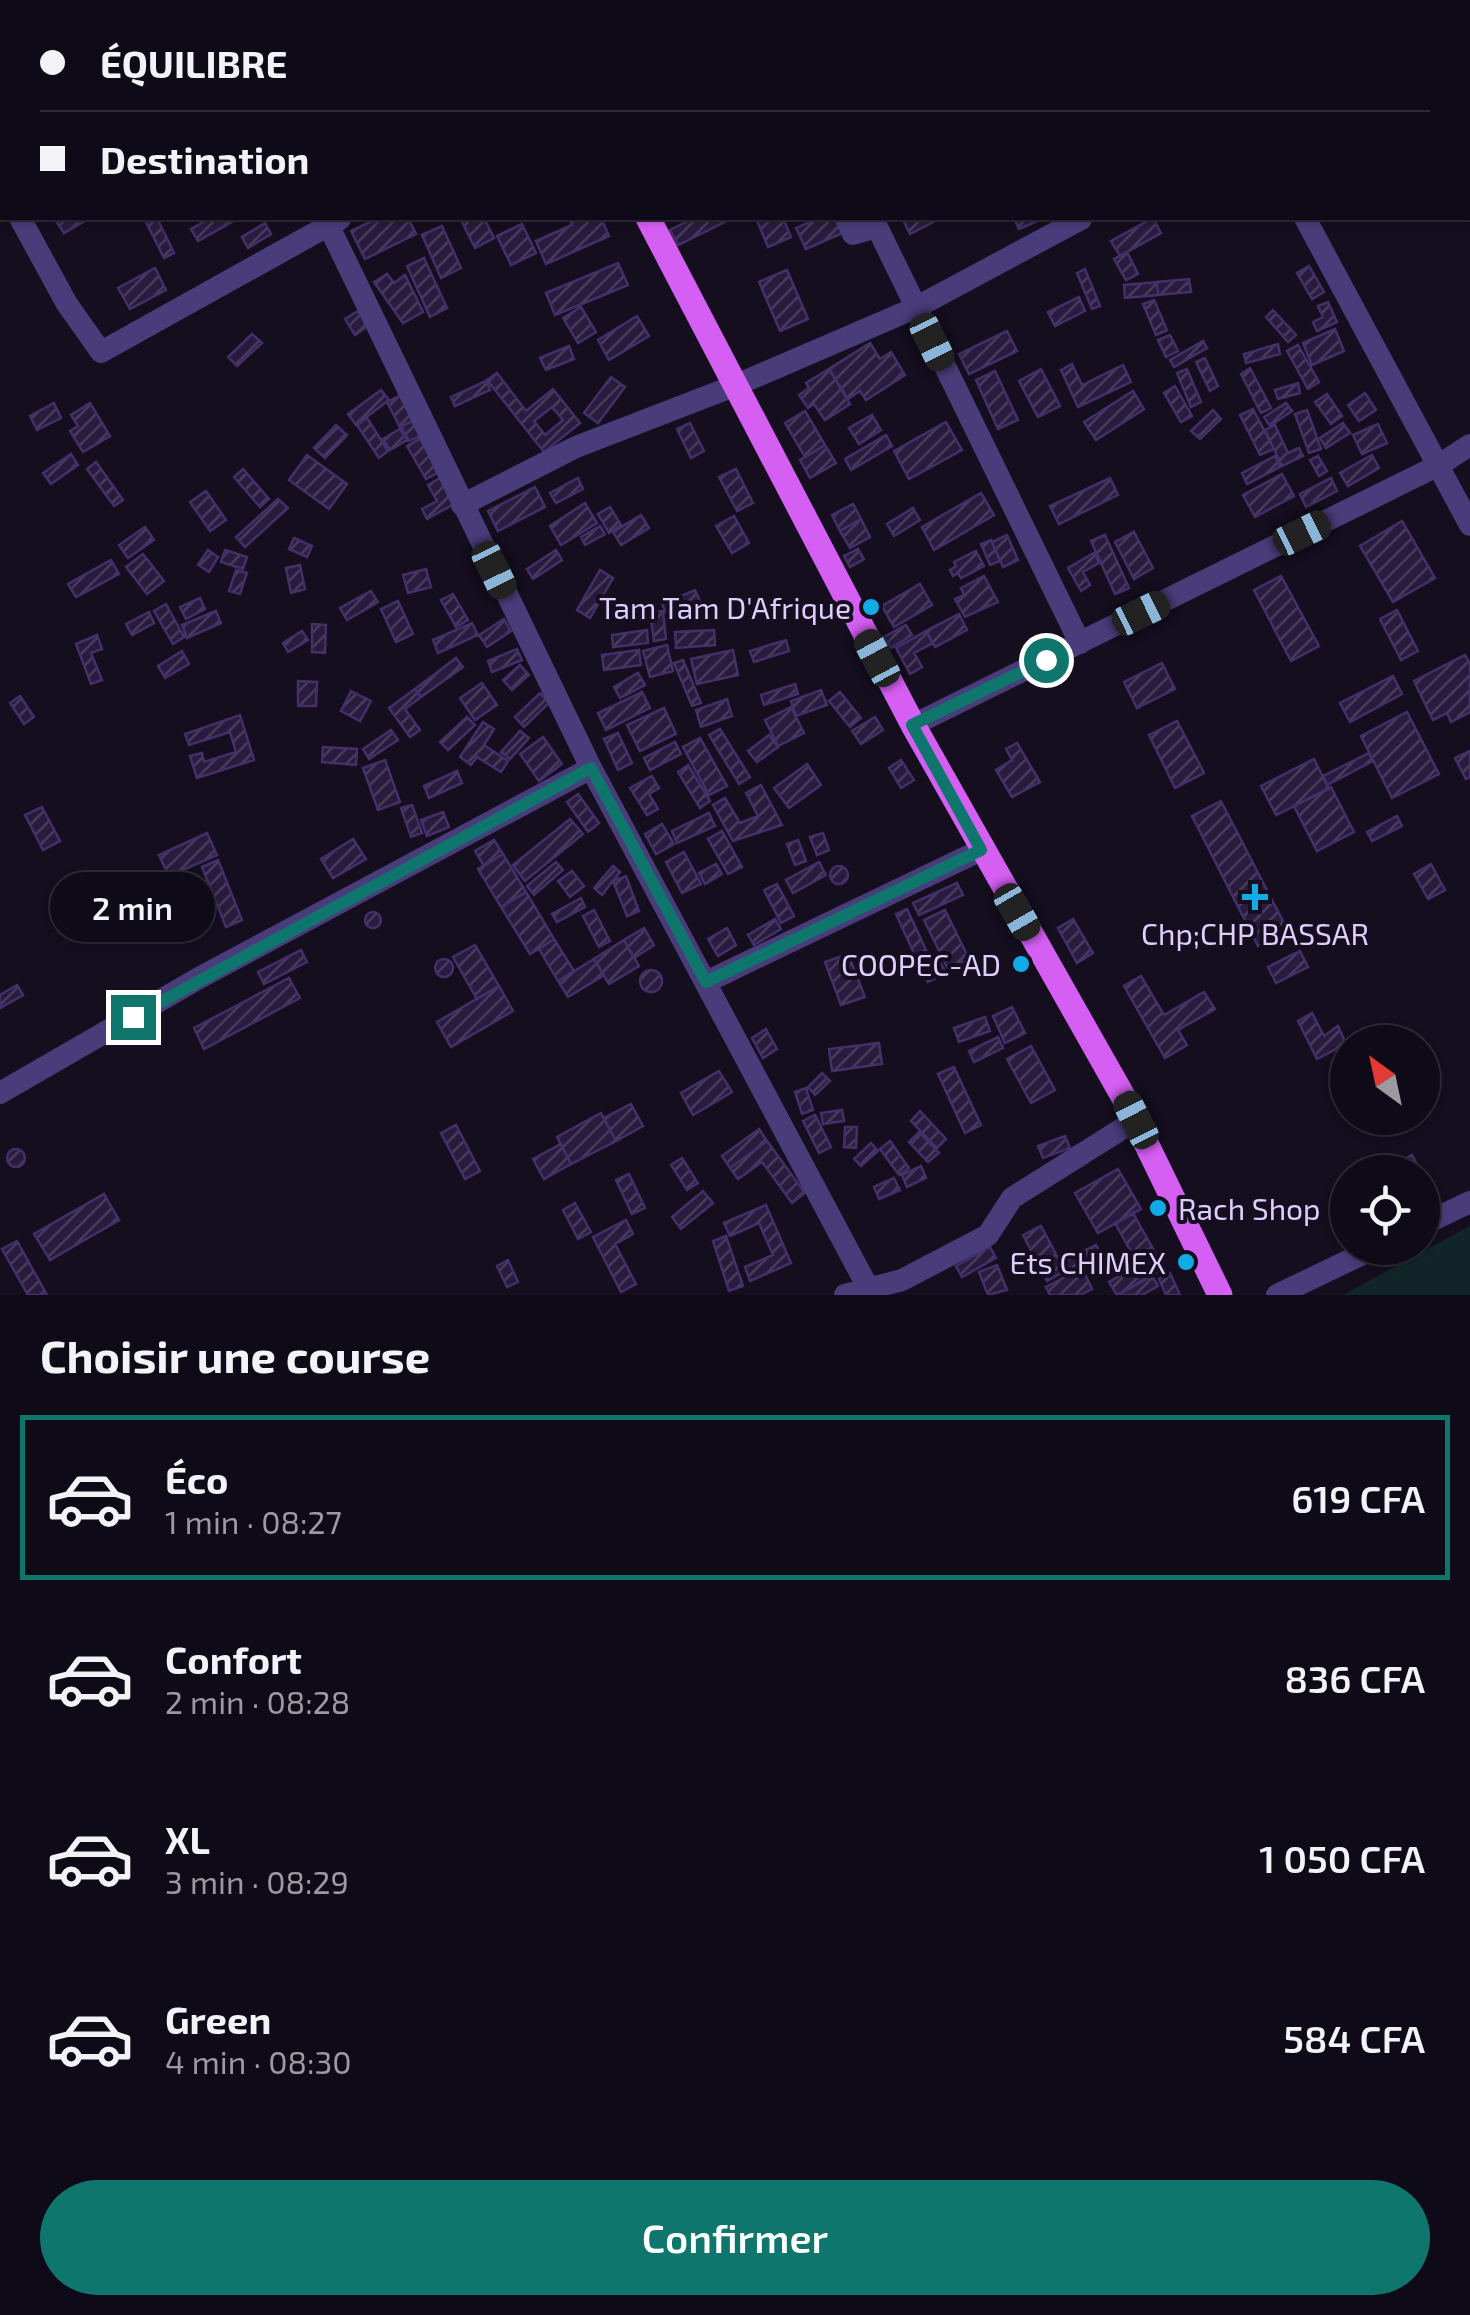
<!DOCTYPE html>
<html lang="fr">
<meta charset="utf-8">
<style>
:root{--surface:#0f0a17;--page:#181320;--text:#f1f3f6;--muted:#9b9aa1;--line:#2f2b36;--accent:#0f766e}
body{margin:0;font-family:"Exo 2",sans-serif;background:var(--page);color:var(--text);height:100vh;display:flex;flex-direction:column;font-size:38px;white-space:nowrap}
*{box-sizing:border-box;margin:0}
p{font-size:32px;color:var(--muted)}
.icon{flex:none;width:55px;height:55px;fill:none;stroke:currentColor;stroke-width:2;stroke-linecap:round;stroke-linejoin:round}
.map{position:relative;height:1295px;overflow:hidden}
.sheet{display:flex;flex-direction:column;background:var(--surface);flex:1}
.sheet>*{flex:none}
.top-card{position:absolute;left:0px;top:0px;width:1470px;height:220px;box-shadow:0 2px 8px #0004,0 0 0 2px var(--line);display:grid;align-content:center;height:220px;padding:0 40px;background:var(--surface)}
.needle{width:65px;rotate:327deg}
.fabs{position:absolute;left:1330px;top:1025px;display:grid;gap:20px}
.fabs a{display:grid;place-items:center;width:110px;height:110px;border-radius:50%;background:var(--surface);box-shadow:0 2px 8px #0004,0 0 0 2px var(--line);font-size:50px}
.end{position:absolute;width:45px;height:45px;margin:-22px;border:12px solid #0f766e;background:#fff;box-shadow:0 0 0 5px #fff}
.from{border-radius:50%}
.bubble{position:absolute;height:70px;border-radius:35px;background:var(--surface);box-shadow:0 2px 8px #0004,0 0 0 2px var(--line);font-size:32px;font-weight:600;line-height:70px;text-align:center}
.car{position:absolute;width:30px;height:60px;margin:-30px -15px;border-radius:12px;box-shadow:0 0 8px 2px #0007;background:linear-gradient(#222 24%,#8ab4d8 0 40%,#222 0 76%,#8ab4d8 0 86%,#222 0)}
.top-card b{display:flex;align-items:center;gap:35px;height:95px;font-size:38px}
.top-card b+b{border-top:2px solid var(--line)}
.top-card i{width:25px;height:25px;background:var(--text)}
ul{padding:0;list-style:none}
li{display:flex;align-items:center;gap:30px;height:165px;margin:0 20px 15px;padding:0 20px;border:5px solid transparent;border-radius:0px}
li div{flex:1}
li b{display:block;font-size:38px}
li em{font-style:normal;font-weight:600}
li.selected{border-color:var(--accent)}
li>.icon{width:90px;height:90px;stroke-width:1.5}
h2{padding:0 40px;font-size:45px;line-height:120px}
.action{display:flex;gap:20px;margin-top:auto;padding:20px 40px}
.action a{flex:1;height:115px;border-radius:60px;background:var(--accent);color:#fff;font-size:40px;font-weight:600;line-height:115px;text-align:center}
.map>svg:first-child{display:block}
.grass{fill:#112528}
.building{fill:url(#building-hatch);stroke:#442f69;stroke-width:2.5;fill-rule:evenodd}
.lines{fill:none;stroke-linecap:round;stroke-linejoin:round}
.street{stroke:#493c7a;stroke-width:22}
.primary{stroke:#d55ef3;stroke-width:25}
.route{stroke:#0f766e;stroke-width:12}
.poi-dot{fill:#11ace6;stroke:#140e1f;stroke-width:4}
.labels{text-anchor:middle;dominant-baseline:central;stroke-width:8;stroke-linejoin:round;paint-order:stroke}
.poi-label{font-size:30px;fill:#dccffc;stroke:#140e1f;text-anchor:end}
</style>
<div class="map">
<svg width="1470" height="1295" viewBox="0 0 1470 1295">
<defs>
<pattern id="building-hatch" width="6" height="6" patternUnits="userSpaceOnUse" patternTransform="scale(2.5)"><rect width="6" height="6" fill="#281b3e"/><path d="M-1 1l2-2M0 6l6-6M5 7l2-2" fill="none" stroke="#473b5b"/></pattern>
</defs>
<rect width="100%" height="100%" fill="#140e1f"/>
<path class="grass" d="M1470,1226V1295H1343Z"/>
<path class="building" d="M54,218H90L64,233Z
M157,218L174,253L164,258L146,222Z
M211,218L237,219L198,241L191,229Z
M378,218H408L416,234L365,259L351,231Z
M460,218H484L494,238L475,248Z
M569,218H601L609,236L546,264L536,241L572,225Z
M694,218H733L678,245L670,230Z
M756,218H783L791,237L768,247Z
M818,218H835L842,233L806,249L796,228Z
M902,218H941L910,234Z
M1014,218H1044L1019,229Z
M1153,218L1161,233L1120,256L1111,241Z
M265,223L271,234L248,248L242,237Z
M522,224L536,253L511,265L497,236Z
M442,226L461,268L441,278L422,235Z
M1127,252L1138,274L1126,280L1114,259Z
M424,258L447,308L430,317L407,266Z
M618,263L628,285L555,315L546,293Z
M1309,266L1324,292L1312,299L1297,273Z
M155,268L166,290L130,309L118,288Z
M1085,269L1100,306L1092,309L1077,273Z
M787,270L808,319L780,331L759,282Z
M387,274L394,283L405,275L423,312L403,323L374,282Z
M1189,279L1191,292L1158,295L1157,282Z
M1157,282L1158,295L1125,298L1124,285Z
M1079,297L1085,311L1055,326L1048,312Z
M1154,300L1167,330L1156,335L1143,304Z
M1328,302L1337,322L1317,331L1313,322L1323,317L1318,306Z
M581,307L596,332L578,343L563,318Z
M1273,310L1296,335L1288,342L1266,317Z
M358,311L368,326L355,335L345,319Z
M637,316L649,336L609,360L598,340Z
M1335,329L1344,351L1312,365L1303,343Z
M1007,331L1017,351L969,374L959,354Z
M252,334L262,343L237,366L228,357Z
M1170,335L1178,351L1166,357L1158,340Z
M1203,341L1207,348L1174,367L1170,360Z
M870,343L880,359L891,352L905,375L866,400L860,391L848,399L829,369Z
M1278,344L1280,354L1246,363L1244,354Z
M1298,345L1319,382L1308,389L1287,351Z
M569,346L574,359L546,370L540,358Z
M1205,358L1218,386L1210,391L1196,362Z
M1072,364L1082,385L1123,365L1131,382L1078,407L1061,370Z
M1250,368L1271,408L1261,413L1241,374Z
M829,369L850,404L825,420L814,404L808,408L799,395L809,388L806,383Z
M1041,369L1060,406L1038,417L1019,381Z
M1187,369L1201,402L1191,407L1177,373Z
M995,371L1018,420L998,429L976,380Z
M497,373L526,411L553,389L580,423L544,452L487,380ZM552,407L563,420L545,435L534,421Z
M611,377L625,387L598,423L584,413Z
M486,381L490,390L455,406L451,397Z
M1298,383L1300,393L1278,399L1275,390Z
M1175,386L1192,416L1181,422L1164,393Z
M381,390L389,400L356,425L348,414Z
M1133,391L1144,409L1096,440L1084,422Z
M1365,393L1376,410L1359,421L1348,405Z
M403,394L415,420L400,427L387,402Z
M1327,394L1342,416L1331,424L1315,402Z
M54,403L61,418L37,430L30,416Z
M90,403L110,436L83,452L70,431L78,426L71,415Z
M1286,403L1292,411L1270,426L1264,417Z
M1253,409L1274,449L1260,455L1240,415Z
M1213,410L1221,419L1200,439L1191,431Z
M1307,410L1321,449L1309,453L1295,414Z
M805,411L825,445L805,457L785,423Z
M872,415L881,430L859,444L849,428Z
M367,418L388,451L379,458L357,425Z
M415,420L423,435L409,441L401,426Z
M946,422L962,450L909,479L894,451Z
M690,423L704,451L691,458L677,429Z
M1343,423L1350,433L1326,448L1320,438Z
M1378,424L1387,443L1362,454L1353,435Z
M336,425L347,435L325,458L314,448Z
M1275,425L1288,453L1299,448L1303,456L1282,466L1265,430Z
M400,429L407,440L390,450L383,439Z
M886,435L892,446L851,470L845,459Z
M420,439L439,472L426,479L407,446Z
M825,445L836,463L810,478L800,460Z
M71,454L78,465L51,484L43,473Z
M307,455L347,484L329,509L289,480Z
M1372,455L1379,468L1348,486L1340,473Z
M1275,456L1280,467L1247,484L1242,473Z
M1318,456L1327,471L1319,476L1310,460Z
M96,462L123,500L114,506L87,469Z
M243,469L269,499L260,507L234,477Z
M736,469L753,503L737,511L719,477Z
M1282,474L1294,496L1255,517L1243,495Z
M440,478L454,504L427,519L422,509L437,501L428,485Z
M578,478L583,489L556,503L550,493Z
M1110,478L1118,495L1059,524L1050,506Z
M1331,478L1337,491L1306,507L1300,494Z
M535,487L545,507L498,531L488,511Z
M206,491L226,520L210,531L190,502Z
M981,493L994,515L934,550L922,527Z
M278,499L288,508L245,547L236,537Z
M585,503L597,523L561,545L550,526Z
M853,504L861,519L840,531L832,515Z
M610,507L621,525L609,533L598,514Z
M913,508L920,520L894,536L887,524Z
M641,515L649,528L621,545L613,532Z
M734,516L749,543L732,553L716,526Z
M861,519L870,537L850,548L840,531Z
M1402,521L1435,578L1393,602L1360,546Z
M600,526L605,534L585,545L581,537Z
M145,527L154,540L128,558L119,545Z
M1134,532L1153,568L1134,579L1115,542Z
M1007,535L1018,560L1003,567L992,542Z
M1105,535L1129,588L1115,594L1091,541Z
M294,538L312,546L307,557L289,549Z
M991,540L1000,561L990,565L981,544Z
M858,549L864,559L850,567L844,556Z
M208,550L218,557L209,572L198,565Z
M225,550L247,557L243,569L221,562Z
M556,550L562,560L533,579L527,569Z
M976,551L984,566L961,578L958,573L953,576L950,570L956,566L954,562Z
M1094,553L1099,563L1083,572L1090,585L1081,591L1068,568Z
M143,554L164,581L147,594L126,567Z
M111,560L119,574L76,597L68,584Z
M300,565L305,589L291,593L286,568Z
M426,569L431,587L408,593L403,575Z
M236,570L247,573L240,594L229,591Z
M600,570L613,578L590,618L577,610Z
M984,576L998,602L965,617L955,599L964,595L961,588Z
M1281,576L1319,646L1291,661L1254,590Z
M920,584L932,605L894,627L882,606Z
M695,590L701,603L668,617L662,604Z
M371,591L378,602L347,620L340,608Z
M453,594L468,620L456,627L441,600Z
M200,598L205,609L186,619L180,607Z
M398,601L413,634L396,642L381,609Z
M166,604L184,637L173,644L154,611Z
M1397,610L1418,651L1401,660L1380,619Z
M216,611L221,623L187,638L182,625Z
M663,611L666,639L654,641L650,612Z
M149,612L154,623L132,635L126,624Z
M959,614L967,630L935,647L926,631Z
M504,619L511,631L487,647L479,635Z
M472,623L478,635L438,653L433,640Z
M312,624L326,625L325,653L312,652Z
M906,625L912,635L891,648L884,637Z
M647,630L648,643L613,647L612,635Z
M714,630L715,645L676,648L675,632Z
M302,631L308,640L288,652L283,643Z
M926,631L933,643L914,653L922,667L910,674L896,648Z
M97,635L102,649L91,653L102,680L91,684L76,644Z
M786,640L789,651L754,662L750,651Z
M667,645L673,671L650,677L643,651Z
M517,649L522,660L492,672L488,661Z
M639,650L641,665L604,670L602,655Z
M733,650L738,675L697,684L691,659Z
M182,651L189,664L165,678L158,666Z
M1465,655L1470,664V712L1451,722L1447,713L1433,720L1414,681Z
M456,658L463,667L421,697L415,689Z
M683,660L701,703L692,706L674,663Z
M1162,663L1175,689L1137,708L1124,682Z
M520,665L529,675L512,690L503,680Z
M638,673L645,685L620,698L614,687Z
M1393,676L1402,694L1350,722L1340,703Z
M298,681L317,682L316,706H298Z
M482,683L497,705L475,720L460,698Z
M795,684L798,694L764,705L761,695Z
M415,689L421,697L405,709L420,730L410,737L389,708Z
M821,690L827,705L796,716L791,701Z
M351,691L371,701L360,721L341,711Z
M642,692L650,708L606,730L598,713Z
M840,692L861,718L850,727L829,701Z
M540,693L549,703L524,727L515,717Z
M20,696L34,717L24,724L10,703Z
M727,699L732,716L701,727L696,710Z
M791,707L804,733L778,746L765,720Z
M664,708L676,734L640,751L627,725Z
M1407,712L1439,774L1392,798L1361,736Z
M240,715L254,760L197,778L190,756L202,753L204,762L236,752L230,732L189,745L185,734Z
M467,717L475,725L448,750L440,742Z
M875,717L883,730L861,744L852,731Z
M1177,721L1204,773L1175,788L1149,735Z
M483,722L494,729L484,745L508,761L501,772L477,757L471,765L460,757Z
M720,729L750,777L739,784L709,735Z
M391,730L398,740L369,759L363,749Z
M520,731L529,738L510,759L501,752Z
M618,733L632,763L618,770L604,739Z
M769,735L778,747L757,762L748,751Z
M543,737L562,764L539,781L520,754Z
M700,738L727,786L709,795L683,747Z
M675,742L681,754L650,770L644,758Z
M1017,743L1040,782L1012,797L996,770L1012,760L1006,749Z
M323,747L357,749L356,765L322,762Z
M1470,751V777L1466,779L1455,758Z
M1369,753L1373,761L1327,785L1323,776Z
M1314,759L1329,789L1276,815L1261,786Z
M385,760L400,802L378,810L363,768Z
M901,760L914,780L901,788L889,768Z
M807,764L821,785L789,808L774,788Z
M688,765L710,801L700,808L678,772Z
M457,771L462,783L429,798L424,786Z
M652,776L659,788L649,794L658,809L647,815L630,788Z
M761,785L782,825L733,841L713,805L725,798L740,823L758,816L746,793Z
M1331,787L1354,832L1317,851L1294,806Z
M578,794L599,823L588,832L567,802Z
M1221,801L1288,931L1258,946L1192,816Z
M412,805L422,833L411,837L401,808Z
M42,807L60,841L43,850L25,815Z
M443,812L449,827L427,836L421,820Z
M709,813L715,826L677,843L672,831Z
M1397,816L1402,826L1372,841L1367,832Z
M570,819L583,834L525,881L513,865Z
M662,824L674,844L656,854L645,834Z
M722,831L742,867L728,874L708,839Z
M207,833L217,855L169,876L159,855Z
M823,833L829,850L817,855L810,837Z
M353,839L366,859L333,878L321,859Z
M494,840L503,854L484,866L475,851Z
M798,840L806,861L795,865L787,844Z
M684,852L701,884L682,893L666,862Z
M503,854L526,892L501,907L478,869Z
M218,860L242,920L226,927L202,867Z
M556,862L563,870L534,895L527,886Z
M819,862L826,875L793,893L786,880Z
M716,864L722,874L705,884L699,873Z
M1431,864L1445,890L1428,899L1414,874Z
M613,866L620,872L602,895L594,888Z
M830 875a9 9 0 1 1 18 0a9 9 0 1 1-18 0Z
M572,871L584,886L570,897L558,881Z
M626,876L639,911L627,916L613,881Z
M957,883L963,895L919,915L913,903Z
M777,884L794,916L781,923L764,890Z
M526,892L554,939L530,954L501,907Z
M581,898L585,907L557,922L552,914Z
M907,909L933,965L922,971L896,914Z
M594,910L610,941L599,947L583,916Z
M945,910L969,959L948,969L924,920Z
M365 920a8 8 0 1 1 16 0a8 8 0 1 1-16 0Z
M775,919L781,929L754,945L748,935Z
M1073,919L1093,953L1077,963L1058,928Z
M644,928L654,945L634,958L624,940Z
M727,928L736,945L718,956L708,939Z
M554,939L574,971L558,981L539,949Z
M624,940L639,966L609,984L594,959Z
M475,945L499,986L477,999L453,957Z
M301,950L307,962L264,984L258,972Z
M1300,951L1308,967L1276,983L1268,967Z
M848,954L865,997L841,1005L825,962Z
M594,959L604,975L568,997L558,981Z
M435 968a9 9 0 1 1 18 0a9 9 0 1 1-18 0Z
M940,962L946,973L928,982L922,971Z
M640 981a11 11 0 1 1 22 0a11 11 0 1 1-22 0Z
M1141,976L1164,1015L1204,992L1215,1009L1178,1030L1187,1045L1165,1058L1124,986Z
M289,978L300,998L204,1049L194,1028Z
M17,985L23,995L0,1008V995Z
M499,986L513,1011L451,1047L437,1022Z
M1012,1007L1025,1033L1005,1043L993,1016Z
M1312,1013L1324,1036L1338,1026L1346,1044L1317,1059L1298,1021Z
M985,1017L990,1031L959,1042L954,1028Z
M766,1029L777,1049L763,1058L752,1038Z
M998,1037L1003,1048L974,1062L969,1051Z
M879,1043L882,1064L832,1071L829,1049Z
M1031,1046L1055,1090L1031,1103L1007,1059Z
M954,1067L981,1125L965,1133L938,1074Z
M719,1071L732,1092L693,1115L681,1093Z
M822,1073L830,1081L815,1095L808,1087Z
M806,1088L813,1110L802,1114L795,1092Z
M631,1104L643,1126L616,1141L604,1118Z
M842,1110L844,1121L823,1124L821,1113Z
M920,1111L946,1139L937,1148L911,1121Z
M601,1113L616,1141L571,1164L557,1137Z
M815,1115L831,1147L819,1153L803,1121Z
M456,1125L480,1171L465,1179L441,1133Z
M845,1127H857L856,1148L844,1147Z
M759,1129L767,1141L730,1168L722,1156Z
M919,1132L939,1153L928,1162L909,1142Z
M1065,1136L1070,1148L1043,1158L1038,1146Z
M767,1141L805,1193L792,1203L762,1162L738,1179L730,1168Z
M890,1141L909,1168L899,1175L880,1149Z
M871,1143L878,1151L861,1166L854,1159Z
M561,1144L571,1164L544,1179L533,1159Z
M7 1158a9 9 0 1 1 18 0a9 9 0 1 1-18 0Z
M1412,1155L1421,1172H1391L1388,1168Z
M682,1158L698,1183L687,1190L671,1165Z
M921,1166L926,1178L907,1187L902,1175Z
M1118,1169L1141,1209L1098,1233L1075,1193Z
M629,1174L645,1208L632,1214L616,1180Z
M894,1178L900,1190L879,1199L874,1187Z
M1348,1186V1216L1335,1192Z
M703,1191L713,1203L681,1229L672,1217Z
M104,1194L119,1220L50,1260L34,1234Z
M575,1203L591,1232L578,1239L563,1210Z
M766,1205L791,1263L750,1281L745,1267L773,1255L759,1223L730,1236L724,1223Z
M1133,1213L1152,1247L1134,1257L1115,1223Z
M626,1220L633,1234L615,1244L636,1284L621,1292L593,1237Z
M1041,1226L1065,1271L1047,1281L1023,1235Z
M726,1236L743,1286L729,1291L713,1241Z
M17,1241L47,1295H28L2,1249Z
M1096,1245L1101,1254L1070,1270L1065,1261Z
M990,1247L996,1258L962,1277L956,1266Z
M1152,1247L1164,1268L1117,1295L1109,1282L1138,1265L1134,1257Z
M508,1260L518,1282L507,1287L497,1266Z
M997,1265L1007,1290L988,1295L979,1272Z
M1082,1268L1092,1289L1080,1295H1050L1046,1287Z
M1170,1273L1180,1295H1166L1159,1279Z
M1152,1276L1158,1286L1142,1295H1118Z"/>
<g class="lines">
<path class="street" d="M196,0L197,2
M773,0L774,2
M1201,0L1202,2
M3,2L8,0
M721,2L725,0
M0,181L2,186
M20,218L67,304L101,352L340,219
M325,218L591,768L872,1295
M846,218L853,234L877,227L1080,643
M1305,218L1470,525
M462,505L576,447L734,386L915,308L1081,219
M913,725L1439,465L1470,445
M706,982L981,850
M0,1093L199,978L591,768
M1422,1225L1470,1202
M845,1295L902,1280L988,1235L1012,1198L1136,1120
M1277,1295L1375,1248"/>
<path class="primary" d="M537,0L538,2
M648,218L913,725L1124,1098L1220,1295"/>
</g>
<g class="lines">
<path class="route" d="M133,1017L591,768L706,982L981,850L912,725L1046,660"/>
</g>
<g class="poi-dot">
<circle cx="871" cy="607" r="10"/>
<path d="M1250 882h10v10h10v10h-10v10h-10v-10h-10v-10h10z"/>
<circle cx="1021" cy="964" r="10"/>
<circle cx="1158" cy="1208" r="10"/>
<circle cx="1186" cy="1262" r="10"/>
</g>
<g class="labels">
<g class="poi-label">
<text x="851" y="607">Tam Tam D'Afrique</text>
<text x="1255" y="933" text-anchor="middle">Chp;CHP BASSAR</text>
<text x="1001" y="964">COOPEC-AD</text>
<text x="1178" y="1208" text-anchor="start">Rach Shop</text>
<text x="1166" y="1262">Ets CHIMEX</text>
</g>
</g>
</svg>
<div class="fabs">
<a><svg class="needle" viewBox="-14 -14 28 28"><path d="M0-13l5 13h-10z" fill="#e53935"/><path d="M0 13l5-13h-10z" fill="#9b9aa1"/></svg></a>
<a><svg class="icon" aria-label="locate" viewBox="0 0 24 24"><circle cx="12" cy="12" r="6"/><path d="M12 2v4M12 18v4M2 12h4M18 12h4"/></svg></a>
</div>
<i class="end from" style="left:1046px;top:660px"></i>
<i class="end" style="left:133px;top:1017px"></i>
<div class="bubble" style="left:50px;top:872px;width:165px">2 min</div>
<i class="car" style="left:932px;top:342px;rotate:154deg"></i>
<i class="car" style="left:1302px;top:533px;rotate:64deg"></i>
<i class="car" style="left:494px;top:570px;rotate:154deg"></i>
<i class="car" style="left:1141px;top:613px;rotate:64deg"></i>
<i class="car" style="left:877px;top:658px;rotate:332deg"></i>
<i class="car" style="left:1017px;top:912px;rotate:150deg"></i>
<i class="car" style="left:1136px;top:1120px;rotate:333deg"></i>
<div class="top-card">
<b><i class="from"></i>ÉQUILIBRE</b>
<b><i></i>Destination</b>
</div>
</div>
<section class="sheet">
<h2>Choisir une course</h2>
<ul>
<li class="selected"><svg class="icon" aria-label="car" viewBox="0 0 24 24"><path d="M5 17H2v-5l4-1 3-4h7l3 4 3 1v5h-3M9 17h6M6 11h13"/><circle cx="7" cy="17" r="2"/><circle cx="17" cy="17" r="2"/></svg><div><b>Éco</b><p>1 min · 08:27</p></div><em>619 CFA</em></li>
<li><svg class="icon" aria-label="car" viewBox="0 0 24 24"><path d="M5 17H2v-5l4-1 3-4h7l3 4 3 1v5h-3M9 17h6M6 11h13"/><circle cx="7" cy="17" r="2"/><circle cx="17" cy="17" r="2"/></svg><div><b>Confort</b><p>2 min · 08:28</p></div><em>836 CFA</em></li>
<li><svg class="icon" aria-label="car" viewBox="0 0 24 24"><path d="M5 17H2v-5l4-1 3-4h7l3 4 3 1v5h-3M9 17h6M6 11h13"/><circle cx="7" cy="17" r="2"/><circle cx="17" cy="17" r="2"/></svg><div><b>XL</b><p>3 min · 08:29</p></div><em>1 050 CFA</em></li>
<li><svg class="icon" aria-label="car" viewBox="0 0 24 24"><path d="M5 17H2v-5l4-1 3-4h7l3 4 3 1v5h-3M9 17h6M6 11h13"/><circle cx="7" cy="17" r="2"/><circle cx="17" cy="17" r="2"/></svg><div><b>Green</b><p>4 min · 08:30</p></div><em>584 CFA</em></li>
</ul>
<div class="action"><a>Confirmer</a></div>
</section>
